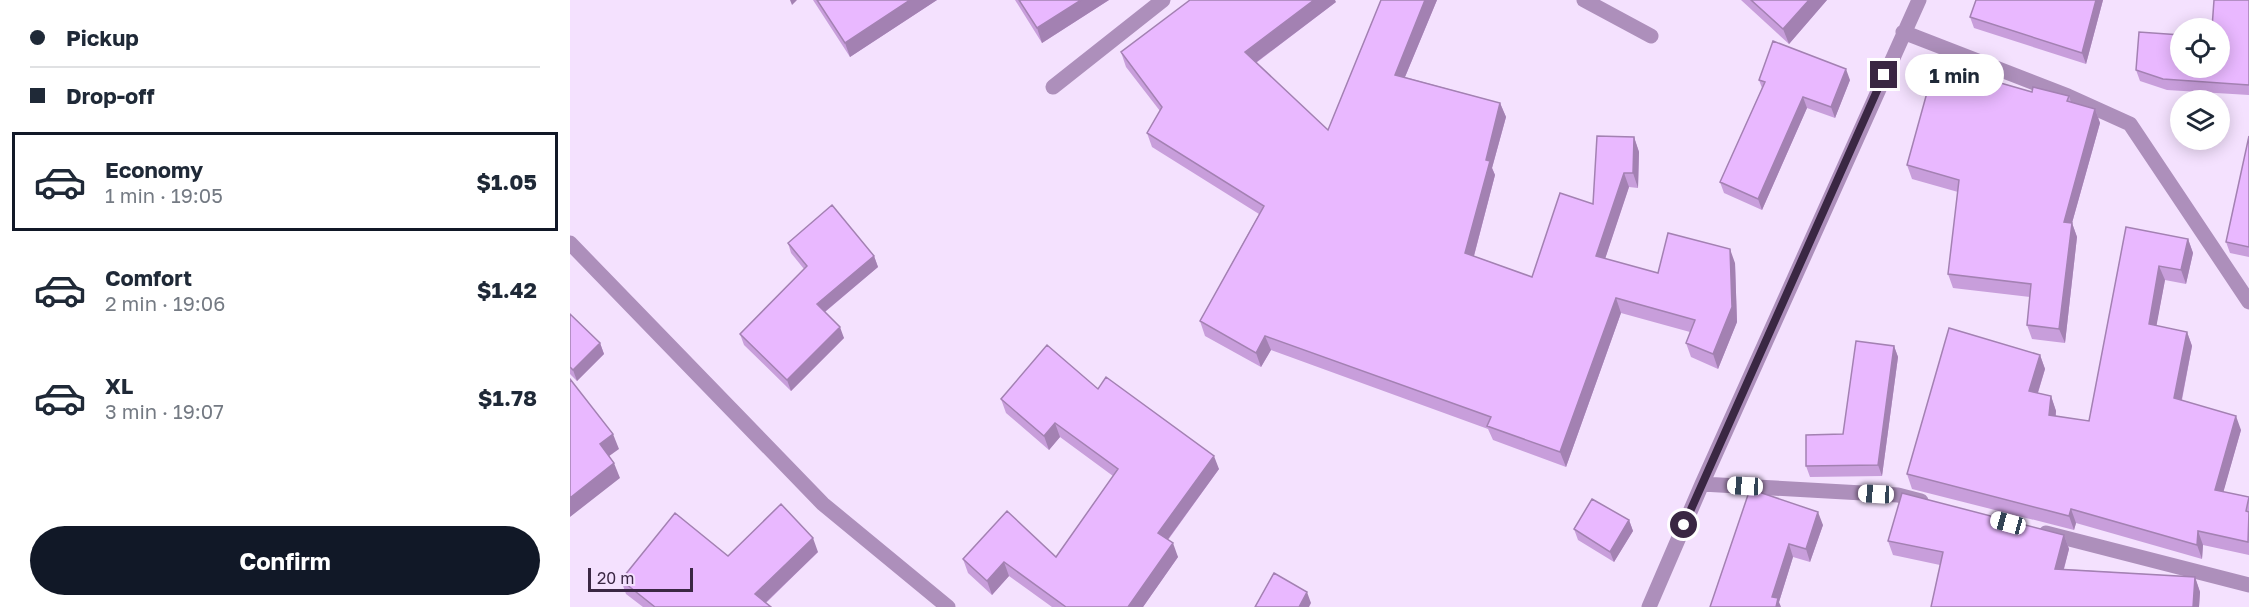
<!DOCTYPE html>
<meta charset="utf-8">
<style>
:root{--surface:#fff;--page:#f2f2f3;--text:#1f2937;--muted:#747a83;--line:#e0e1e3;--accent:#111827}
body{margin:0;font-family:"Golos Text",sans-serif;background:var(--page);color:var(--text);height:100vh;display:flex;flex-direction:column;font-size:22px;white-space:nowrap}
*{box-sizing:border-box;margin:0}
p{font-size:20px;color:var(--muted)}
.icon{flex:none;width:33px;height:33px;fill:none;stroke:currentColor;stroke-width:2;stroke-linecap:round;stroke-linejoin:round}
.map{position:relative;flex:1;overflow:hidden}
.panel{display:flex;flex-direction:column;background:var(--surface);width:570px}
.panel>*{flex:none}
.hud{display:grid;align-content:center;height:132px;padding:0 30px;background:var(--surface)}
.fabs{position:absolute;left:1600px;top:18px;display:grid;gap:12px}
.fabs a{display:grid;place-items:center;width:60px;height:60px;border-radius:50%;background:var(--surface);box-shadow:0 3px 15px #0003;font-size:30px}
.scale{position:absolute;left:18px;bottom:15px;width:105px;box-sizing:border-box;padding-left:6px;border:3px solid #3a2743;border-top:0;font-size:16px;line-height:21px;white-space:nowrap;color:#3a2743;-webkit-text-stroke:4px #f4e1fe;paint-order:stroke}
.end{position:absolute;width:27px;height:27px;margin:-14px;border:8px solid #3a2743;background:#fff;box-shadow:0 0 0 3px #fff}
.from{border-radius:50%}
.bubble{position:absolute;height:42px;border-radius:21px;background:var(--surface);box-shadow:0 3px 15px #0003;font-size:20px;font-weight:700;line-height:42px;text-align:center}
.car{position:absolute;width:18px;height:36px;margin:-18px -9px;border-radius:8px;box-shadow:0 0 4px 2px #0007;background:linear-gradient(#fff 24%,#345 0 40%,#fff 0 76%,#345 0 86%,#fff 0)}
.hud b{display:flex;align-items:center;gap:21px;height:57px;font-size:22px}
.hud b+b{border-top:2px solid var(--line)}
.hud i{width:15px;height:15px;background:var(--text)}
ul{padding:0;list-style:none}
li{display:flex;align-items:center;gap:18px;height:99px;margin:0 12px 9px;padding:0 18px;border:3px solid transparent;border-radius:0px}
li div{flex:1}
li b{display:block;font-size:22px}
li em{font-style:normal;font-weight:700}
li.on{border-color:var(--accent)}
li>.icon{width:54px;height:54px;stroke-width:1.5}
.action{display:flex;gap:12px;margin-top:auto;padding:12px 30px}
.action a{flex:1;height:69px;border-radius:36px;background:var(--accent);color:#fff;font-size:24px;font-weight:700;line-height:69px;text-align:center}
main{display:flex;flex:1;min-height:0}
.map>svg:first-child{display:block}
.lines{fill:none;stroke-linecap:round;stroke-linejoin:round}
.minor{stroke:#ad8fbb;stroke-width:15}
.wall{fill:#c89edb}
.shaded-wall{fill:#a381b2}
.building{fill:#e9b8ff;stroke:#a381b2;stroke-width:1.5}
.route{stroke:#3a2743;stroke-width:8}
</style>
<main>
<section class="panel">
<div class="hud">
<b><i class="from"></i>Pickup</b>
<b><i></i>Drop-off</b>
</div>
<ul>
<li class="on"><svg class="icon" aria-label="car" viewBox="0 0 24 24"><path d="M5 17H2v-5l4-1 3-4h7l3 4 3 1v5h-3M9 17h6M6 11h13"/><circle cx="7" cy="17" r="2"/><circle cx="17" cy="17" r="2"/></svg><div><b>Economy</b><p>1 min · 19:05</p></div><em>$1.05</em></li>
<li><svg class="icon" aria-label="car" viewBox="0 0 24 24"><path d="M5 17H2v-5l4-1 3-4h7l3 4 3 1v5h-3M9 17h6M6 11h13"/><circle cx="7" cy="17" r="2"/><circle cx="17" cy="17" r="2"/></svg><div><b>Comfort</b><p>2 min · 19:06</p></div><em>$1.42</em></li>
<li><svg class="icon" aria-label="car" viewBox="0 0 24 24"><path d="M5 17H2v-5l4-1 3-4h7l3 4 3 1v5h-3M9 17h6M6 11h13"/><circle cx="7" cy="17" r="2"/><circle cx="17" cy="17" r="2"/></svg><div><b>XL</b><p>3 min · 19:07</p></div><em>$1.78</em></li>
</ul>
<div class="action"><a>Confirm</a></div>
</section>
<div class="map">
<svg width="1679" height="607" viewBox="0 0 1679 607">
<rect width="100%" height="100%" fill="#f4e1fe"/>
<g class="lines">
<path class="minor" d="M1014,0L1081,36
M1333,32L1498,96L1560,124L1679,302
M483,87L593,0
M0,243L253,504L378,607
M1132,484L1328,495L1351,501
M1476,533L1679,585
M1079,607L1132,484L1349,0"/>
</g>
<path class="wall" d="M243,0H367L280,57Z
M445,0H539L472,43Z
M811,0H867L835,77L930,103L936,117L922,168L925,175L904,256L962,277L1023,204L1064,137L1069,152L1068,188L1059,187L1035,259L1088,273L1165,263L1167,322L1148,369L1121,357L1116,343L1120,332L1051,313L996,467L923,440L918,429L701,350L691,367L635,336L630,321L689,214L582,147L577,133L590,111L556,67L551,52L766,2L686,63L758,130Z
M1171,0H1257L1219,44Z
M1406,0H1533L1516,64L1404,28L1400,17Z
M1679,0V95L1597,90L1570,81L1566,70L1611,68Z
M1400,69L1402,75L1462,92L1499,96L1501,102L1525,109L1530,123L1502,223L1507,237L1495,343L1462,339L1457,325L1460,297L1383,288L1378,274L1388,192L1342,179L1337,165Z
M1189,80H1280L1265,118L1237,108L1192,210L1154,193L1150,182L1192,88Z
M1679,136V257L1660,253L1656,242Z
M1556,227L1618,239L1623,253L1616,284L1595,280L1586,326L1617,332L1622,346L1612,400L1671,430L1653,492L1679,497V555L1633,545L1632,559L1506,523L1504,530L1342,489L1337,474L1470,355L1475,369L1468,393L1481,396L1486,411V416L1519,421Z
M218,243L304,256L308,267L255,312L274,338L221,391L174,345L170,334L234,269L221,253Z
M0,314L30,343L34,354L7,381L0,374Z
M1324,346L1328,357L1312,476L1240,477L1236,466L1273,434Z
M528,389L649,469L598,540L608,557L573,607H482L439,576L422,595L398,573L393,559L486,557L543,476L490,437L479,450L436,413L431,399Z
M1180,489L1253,525L1240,562L1223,557L1209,602L1140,607Z
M1059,520L1063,531L1044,562L1008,540L1004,529Z
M1494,535L1499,549L1494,569L1625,577L1630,592L1629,607H1361L1370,565L1323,555L1318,541Z
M248,552L196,603L201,607H73L56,594L51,580L158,556Z"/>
<path class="shaded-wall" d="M220,0H227L222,5Z
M340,0H367L280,57L275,43Z
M511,0H539L472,43L467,28Z
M744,0H765L766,2L680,67L675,52Z
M855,0H867L830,89L825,75Z
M1239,0H1257L1219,44L1213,29Z
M1526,0H1533L1516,64L1512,53Z
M1276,69L1280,80L1265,118L1261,107Z
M1233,97L1237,108L1192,210L1188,199Z
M930,103L936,117L922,168L925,175L901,267L895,253L916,160Z
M1525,109L1530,123L1502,223L1507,237L1495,343L1489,329L1494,222Z
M1064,137L1069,152L1068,188L1063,173Z
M1054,173L1059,187L1031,271L1026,256Z
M1618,239L1623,253L1616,284L1611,270Z
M1160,249L1165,263L1167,322L1148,369L1143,354Z
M304,256L308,267L251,315L247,304Z
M1589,266L1595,280L1584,339L1579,324Z
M1046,298L1051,313L996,467L990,452Z
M270,327L274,338L221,391L217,380Z
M1617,332L1622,346L1609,413L1604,398Z
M695,336L701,350L691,367L686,353Z
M30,343L34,354L7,381L3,370Z
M1324,346L1328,357L1312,476L1308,465Z
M1470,355L1475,369L1464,405L1459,391Z
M1481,396L1486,411L1484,429L1479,415Z
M1666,416L1671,430L1650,504L1645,490Z
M485,423L490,437L479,450L474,436Z
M43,434L49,449L35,459L30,444Z
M644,456L649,469L593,546L588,533Z
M44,463L50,478L0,517V498Z
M1501,509L1506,523L1504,530L1499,516Z
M1248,512L1253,525L1240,562L1236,549Z
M1059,520L1063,531L1044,562L1040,552Z
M1628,531L1633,545L1632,559L1627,545Z
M1494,535L1499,549L1490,583L1485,569Z
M243,538L248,552L191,607L185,594Z
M603,543L608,557L573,607H558Z
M1219,544L1223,557L1209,602L1211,607H1206L1202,597Z
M434,562L439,576L422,595L417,581Z
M1625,577L1630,592L1629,607H1623Z
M737,592L741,603L739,607H729Z"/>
<path class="building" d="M247,0H340L275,43Z
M449,0H511L467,28Z
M620,0H744L675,52L758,130L811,0H855L825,75L930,103L916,160L920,161L895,253L962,277L990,193L1023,204L1027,136L1064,137L1063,173H1054L1026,256L1088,273L1098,233L1160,249L1162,307L1143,354L1116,343L1125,320L1046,298L990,452L917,426L921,417L695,336L686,353L630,321L694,206L577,133L592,107L551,52Z
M1181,0H1239L1213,29Z
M1406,0H1526L1512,53L1400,17Z
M1644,0H1679V85L1593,79L1566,70L1569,32L1611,35V68H1650V28H1642Z
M1203,41L1276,69L1261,107L1233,97L1188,199L1150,182L1195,82L1189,80Z
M1366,60L1400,69L1399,74L1462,92L1463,87L1499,96L1497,101L1525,109L1494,222L1502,223L1489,329L1457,325L1461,284L1378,274L1389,180L1337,165Z
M1679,136V247L1656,242Z
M262,205L304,256L247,304L270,327L217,380L170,334L237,266L218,243Z
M1556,227L1618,239L1611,270L1589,266L1579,324L1617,332L1604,398L1666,416L1645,490L1679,497L1676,511L1679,512L1678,542L1628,531L1627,545L1501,509L1499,516L1337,474L1379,328L1470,355L1459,391L1481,396L1479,415L1519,421Z
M0,314L30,343L3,370L0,367Z
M1286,341L1324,346L1308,465L1236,466V435L1273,434Z
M477,345L528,389L536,377L644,456L588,533L603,543L558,607H496L434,562L417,581L393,559L437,511L486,557L548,469L485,423L474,436L431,399Z
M0,379L43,434L30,444L44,463L0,498Z
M1180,489L1248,512L1236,549L1219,544L1202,597L1208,598L1206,607H1140Z
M1332,493L1494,535L1485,569L1625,577L1623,607H1361L1373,552L1318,541Z
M1022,499L1059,520L1040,552L1004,529Z
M211,504L243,538L185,594L201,607H85L51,580L105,513L158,556Z
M704,573L737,592L729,607H685Z"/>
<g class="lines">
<path class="route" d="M1114,525L1314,75"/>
</g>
</svg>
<div class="fabs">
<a><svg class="icon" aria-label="locate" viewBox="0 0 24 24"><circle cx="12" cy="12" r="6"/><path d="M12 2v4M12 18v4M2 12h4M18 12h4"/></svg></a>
<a><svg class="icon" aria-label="layers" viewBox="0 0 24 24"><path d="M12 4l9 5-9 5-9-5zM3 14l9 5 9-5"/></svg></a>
</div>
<div class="scale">20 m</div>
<i class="end from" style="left:1114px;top:525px"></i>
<i class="end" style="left:1314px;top:75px"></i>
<div class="bubble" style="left:1335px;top:54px;width:99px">1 min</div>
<i class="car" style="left:1175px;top:486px;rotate:273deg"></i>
<i class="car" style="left:1306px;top:494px;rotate:273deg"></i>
<i class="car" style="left:1438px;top:523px;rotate:285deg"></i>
</div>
</main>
